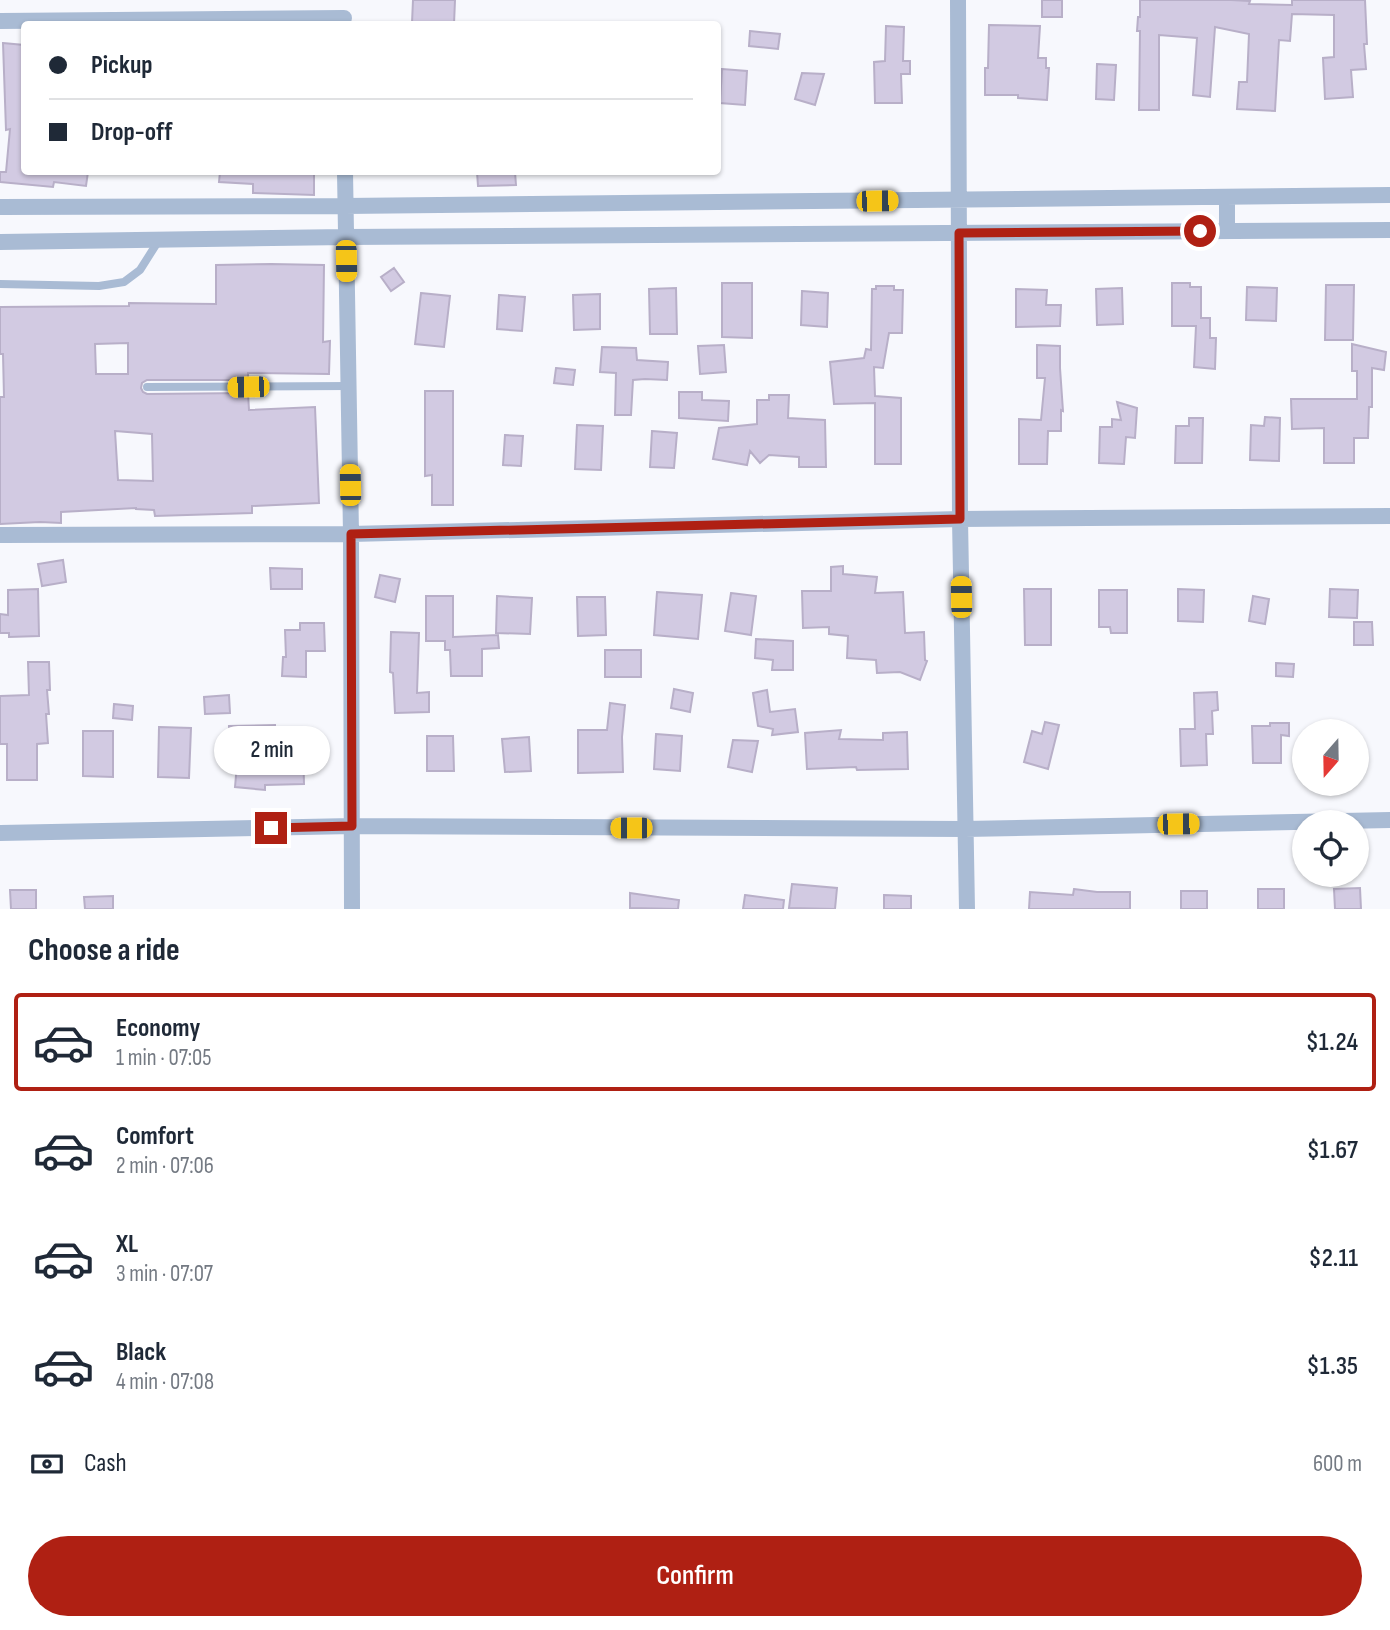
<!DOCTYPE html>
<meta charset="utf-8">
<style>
:root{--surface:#fff;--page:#f6f6f7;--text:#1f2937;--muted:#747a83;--line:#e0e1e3;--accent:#af2013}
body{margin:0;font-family:"Sofia Sans Condensed",sans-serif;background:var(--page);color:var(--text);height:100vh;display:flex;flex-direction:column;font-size:26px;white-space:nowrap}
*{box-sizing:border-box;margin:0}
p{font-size:23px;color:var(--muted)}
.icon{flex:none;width:38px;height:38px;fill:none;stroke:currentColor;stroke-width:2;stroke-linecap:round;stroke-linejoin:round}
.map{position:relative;height:909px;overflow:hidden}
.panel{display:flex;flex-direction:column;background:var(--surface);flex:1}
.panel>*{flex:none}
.guide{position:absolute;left:21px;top:21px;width:700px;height:154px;border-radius:7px;box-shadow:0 2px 5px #0004;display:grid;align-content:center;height:154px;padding:0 28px;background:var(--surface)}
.needle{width:46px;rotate:200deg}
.controls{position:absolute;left:1292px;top:719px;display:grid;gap:14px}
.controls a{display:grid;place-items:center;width:77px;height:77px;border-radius:50%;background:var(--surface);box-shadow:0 2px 5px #0004;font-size:35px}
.end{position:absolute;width:32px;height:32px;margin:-16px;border:9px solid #af2013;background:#fff;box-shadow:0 0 0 4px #fff}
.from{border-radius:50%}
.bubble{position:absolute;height:49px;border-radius:24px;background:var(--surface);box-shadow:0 2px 5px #0004;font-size:23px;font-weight:600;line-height:49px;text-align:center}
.car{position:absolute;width:21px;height:42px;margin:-21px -10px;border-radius:9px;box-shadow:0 0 5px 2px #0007;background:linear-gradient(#f5c518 24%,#345 0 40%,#f5c518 0 76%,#345 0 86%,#f5c518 0)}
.guide b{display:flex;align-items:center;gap:24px;height:66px;font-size:26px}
.guide b+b{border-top:2px solid var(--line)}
.guide i{width:18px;height:18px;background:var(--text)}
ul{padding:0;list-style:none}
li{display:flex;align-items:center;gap:21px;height:98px;margin:0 14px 10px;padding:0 14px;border:4px solid transparent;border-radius:7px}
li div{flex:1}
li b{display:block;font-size:26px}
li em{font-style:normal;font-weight:600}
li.current{border-color:var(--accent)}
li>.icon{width:63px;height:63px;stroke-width:1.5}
h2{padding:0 28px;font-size:32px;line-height:84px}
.pay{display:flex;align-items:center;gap:18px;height:77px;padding:0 28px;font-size:26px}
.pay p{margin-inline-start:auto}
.primary-button{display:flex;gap:14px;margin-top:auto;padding:14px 28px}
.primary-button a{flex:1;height:80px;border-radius:42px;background:var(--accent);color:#fff;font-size:28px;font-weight:600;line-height:80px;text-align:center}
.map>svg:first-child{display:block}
.building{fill:#d2cae2;stroke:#b8afc8;stroke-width:2;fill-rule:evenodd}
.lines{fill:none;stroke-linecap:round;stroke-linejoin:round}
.lane{stroke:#a9bbd4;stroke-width:8}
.street{stroke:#a9bbd4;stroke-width:16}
.route{stroke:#af2013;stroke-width:9}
</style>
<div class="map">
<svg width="1390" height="909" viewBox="0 0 1390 909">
<rect width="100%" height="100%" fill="#f7f8fd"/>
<path class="building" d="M413,0H455L454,24L412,23Z
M1042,0H1062V17H1042Z
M1140,0H1231L1250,1L1249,4L1292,5V0H1365L1367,44H1364L1366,69L1351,70L1353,97L1325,99L1323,58L1334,57V15L1292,14L1290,41L1279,40L1275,111L1237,109L1239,82H1247L1249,34L1215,27L1210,97L1193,95L1197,38L1159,35V110H1139L1140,31H1137L1138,17H1140Z
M989,25L1040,26L1038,58H1046V68H1049L1047,100L1018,98V95H985V68H988Z
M886,26L904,27L903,61H910V74H901L902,103H875L874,62L885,61Z
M750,31L780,34L778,49L749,46Z
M3,43L24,45V172H88L86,186L54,182L53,187L0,182V172H6L10,129L6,130Z
M1097,64L1116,65L1114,100L1096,99Z
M722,69L747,71L745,105L720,103Z
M802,73L824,74L815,105L795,99Z
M220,172H314V195L253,193V184L219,182Z
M477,172H515L516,185L478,186Z
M271,264L324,265L323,342L330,341L329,374L248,373V380H147L142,383L141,388L143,392L147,394L248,393L249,410L315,407L319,503L252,506V513L155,516L154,510L136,509V508L61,512V523L40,522L0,524V397H4L3,354H0V307L129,306V303L216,304V265ZM128,343V374H96L95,344ZM115,431L152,434L153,481L118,480Z
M394,268L404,282L391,291L381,277Z
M722,283H752V338L722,337Z
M1172,283H1190V287H1201V318H1210V338H1216L1215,369L1194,367L1196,326H1172Z
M1326,285H1354L1353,340H1325Z
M876,286H894V290H903L902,333H889L883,368L874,367L875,396L901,398V464H875V403L834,404L830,362L864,358L866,349L871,350L872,289H876Z
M1247,287L1277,288L1276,321L1246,320Z
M676,288L677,334H650L649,289Z
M1122,288L1123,324L1097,325L1096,289Z
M1016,289L1047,290L1046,305H1061L1060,326L1016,327Z
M802,291L828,293L827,327L801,325Z
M421,293L450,296L444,347L415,344Z
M600,294V329L574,330L573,295Z
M499,295L525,297L522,331L497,329Z
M1352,344L1386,352L1384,370L1372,368V407H1369L1368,438H1354V463H1324V428L1292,429L1291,399H1357V371H1352Z
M724,345L726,372L700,374L698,346Z
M1037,345L1060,346V368L1063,411L1061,410V431H1048L1047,464H1019V419L1041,420L1045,378H1037Z
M602,347L636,348L637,360L668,362L667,380L645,379L633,380L631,415H615L616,373L600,372Z
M556,368L575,370L573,385L554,383Z
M425,391H453V505H432V475L425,476Z
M679,392H702V400L729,401L728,421L679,418Z
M769,395H789L788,418L825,420L826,467H799V457L769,455L760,463L750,451L747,465L713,459L719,428L757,424V400H769Z
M1117,402L1137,408L1135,438L1126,437L1124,464L1099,463L1100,427H1112V419L1121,420Z
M1265,417L1280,418L1279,461L1250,460L1251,425L1264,426Z
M1189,418H1203L1202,463H1175L1176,426H1189Z
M577,425L603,426L601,470L575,469Z
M652,431L677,433L674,468L650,467Z
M505,435L523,436L521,466L503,465Z
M63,560L66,582L42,586L38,564Z
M843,566V574L877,577L875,593L903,592L905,633L924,632L925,660L927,661L920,680L900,672L877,673L876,660L847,658L848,636L829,634V627L803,628L802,591H831V567Z
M270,568L302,569V589H271Z
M380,575L400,579L395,602L375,597Z
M38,589L39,636L9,637V633H0V614L8,615V590Z
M1024,589H1051V645H1025Z
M1178,589L1204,590L1203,622L1178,621Z
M1330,589L1358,590L1357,618L1329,617Z
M1099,590H1127V633H1111L1110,627H1099Z
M657,592L702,595L698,639L654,635Z
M731,593L756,596L751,635L725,631Z
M426,596H453V637L498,635L499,648L482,649V676H451L450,650H445V641H426Z
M497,596L532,598L530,634L496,633Z
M1253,596L1269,599L1265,624L1249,621Z
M577,597H605L606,635L578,636Z
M1354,622H1372L1373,645H1354Z
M300,623H324L325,651H306V677L282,676L283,657H286L285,630H300Z
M391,632L419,633L417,693L429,692V712L395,713L393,673L390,672Z
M756,639L793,641V670H772L773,660L755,658Z
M605,650H641V677H605Z
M28,662H49L50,690H47L49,714H46L48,743L37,744V780H7V744H0V696L29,695Z
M1276,663L1294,664L1293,677L1276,676Z
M674,689L693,693L690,712L671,708Z
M767,690L770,712L795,709L798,732L772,735L773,729L758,726L753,693Z
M1217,692L1218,710L1212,711L1213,734H1206L1207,765L1181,766L1180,729H1195L1194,693Z
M229,695L230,713L205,714L204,697Z
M610,703L625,705L622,737L623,772L578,773V730H607Z
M114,704L133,706L132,720L113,718Z
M1045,722L1059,725L1048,769L1024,762L1032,731L1042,734Z
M1270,723H1289V736L1281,735V763H1253L1252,726H1270Z
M275,725V737L290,736L291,742H303L304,784L265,785V790L235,787L237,764H230L229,726Z
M159,727L191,728L189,778L158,777Z
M841,730L839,739L883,740V733L907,732L908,769L857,770L856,767L807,769L805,733Z
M83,731H113V777L83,776Z
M656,734L682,736L680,771L654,769Z
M427,736H453L454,771H427Z
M529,737L531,771L505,772L502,739Z
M733,740L758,741L752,772L728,767Z
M792,884L837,888L835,909L789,908Z
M1360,888L1361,909H1335L1334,889Z
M1074,889L1097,892H1130V909H1029L1030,892L1073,895Z
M1258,889H1284V909H1258Z
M10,890H36V909H11Z
M1181,891H1207V909H1181Z
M630,893L679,900L678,909L630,908Z
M745,895L784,900L783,909H743Z
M884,895L911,896V909H884Z
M113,896V909H85L84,897Z"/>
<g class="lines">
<path class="lane" d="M0,284L99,286L124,282L140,270L159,240
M147,387L349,386"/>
<path class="street" d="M958,0L960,519L967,909
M0,21L344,18
M345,172L351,534L352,909
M1227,197V231
M0,207L345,206L1390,195
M0,242L346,237L1390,230
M0,535L351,534L960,519L1390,516
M0,833L352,826L965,829L1390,820"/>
</g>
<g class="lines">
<path class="route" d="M271,828L352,826L351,534L960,519L959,233L1200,231"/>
</g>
</svg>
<div class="controls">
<a><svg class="needle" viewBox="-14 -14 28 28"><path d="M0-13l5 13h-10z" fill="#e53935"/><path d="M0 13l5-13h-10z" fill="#747a83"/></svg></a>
<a><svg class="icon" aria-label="locate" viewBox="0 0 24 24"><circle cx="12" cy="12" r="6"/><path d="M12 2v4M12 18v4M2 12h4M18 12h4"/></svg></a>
</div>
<i class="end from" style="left:1200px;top:231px"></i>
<i class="end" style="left:271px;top:828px"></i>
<div class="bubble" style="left:214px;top:726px;width:116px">2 min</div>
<i class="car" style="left:877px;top:201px;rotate:89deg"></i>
<i class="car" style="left:346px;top:261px;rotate:179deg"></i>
<i class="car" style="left:248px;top:387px;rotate:269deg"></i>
<i class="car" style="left:350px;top:485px;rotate:359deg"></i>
<i class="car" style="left:961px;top:597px;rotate:359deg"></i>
<i class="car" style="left:1178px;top:824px;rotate:89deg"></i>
<i class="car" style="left:631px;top:828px;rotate:270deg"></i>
<div class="guide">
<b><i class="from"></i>Pickup</b>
<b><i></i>Drop-off</b>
</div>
</div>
<section class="panel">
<h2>Choose a ride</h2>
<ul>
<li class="current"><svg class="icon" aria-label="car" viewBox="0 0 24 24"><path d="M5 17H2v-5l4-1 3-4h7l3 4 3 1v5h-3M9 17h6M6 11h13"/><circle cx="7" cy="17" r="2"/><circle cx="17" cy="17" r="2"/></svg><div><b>Economy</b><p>1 min · 07:05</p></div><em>$1.24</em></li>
<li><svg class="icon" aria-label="car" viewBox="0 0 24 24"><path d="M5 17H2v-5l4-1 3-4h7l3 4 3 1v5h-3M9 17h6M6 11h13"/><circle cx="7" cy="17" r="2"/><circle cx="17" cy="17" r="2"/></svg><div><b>Comfort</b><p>2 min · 07:06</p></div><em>$1.67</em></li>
<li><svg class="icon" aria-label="car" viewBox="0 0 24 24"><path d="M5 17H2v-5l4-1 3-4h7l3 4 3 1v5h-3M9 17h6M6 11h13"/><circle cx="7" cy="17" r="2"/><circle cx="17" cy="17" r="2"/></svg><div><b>XL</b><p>3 min · 07:07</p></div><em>$2.11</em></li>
<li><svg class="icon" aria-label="car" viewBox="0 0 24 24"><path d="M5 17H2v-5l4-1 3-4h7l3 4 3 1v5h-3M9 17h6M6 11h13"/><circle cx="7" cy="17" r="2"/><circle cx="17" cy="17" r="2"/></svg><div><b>Black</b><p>4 min · 07:08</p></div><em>$1.35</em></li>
</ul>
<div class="pay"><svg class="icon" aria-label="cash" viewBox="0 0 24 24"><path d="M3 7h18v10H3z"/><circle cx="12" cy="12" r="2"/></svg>Cash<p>600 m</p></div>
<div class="primary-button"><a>Confirm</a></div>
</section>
